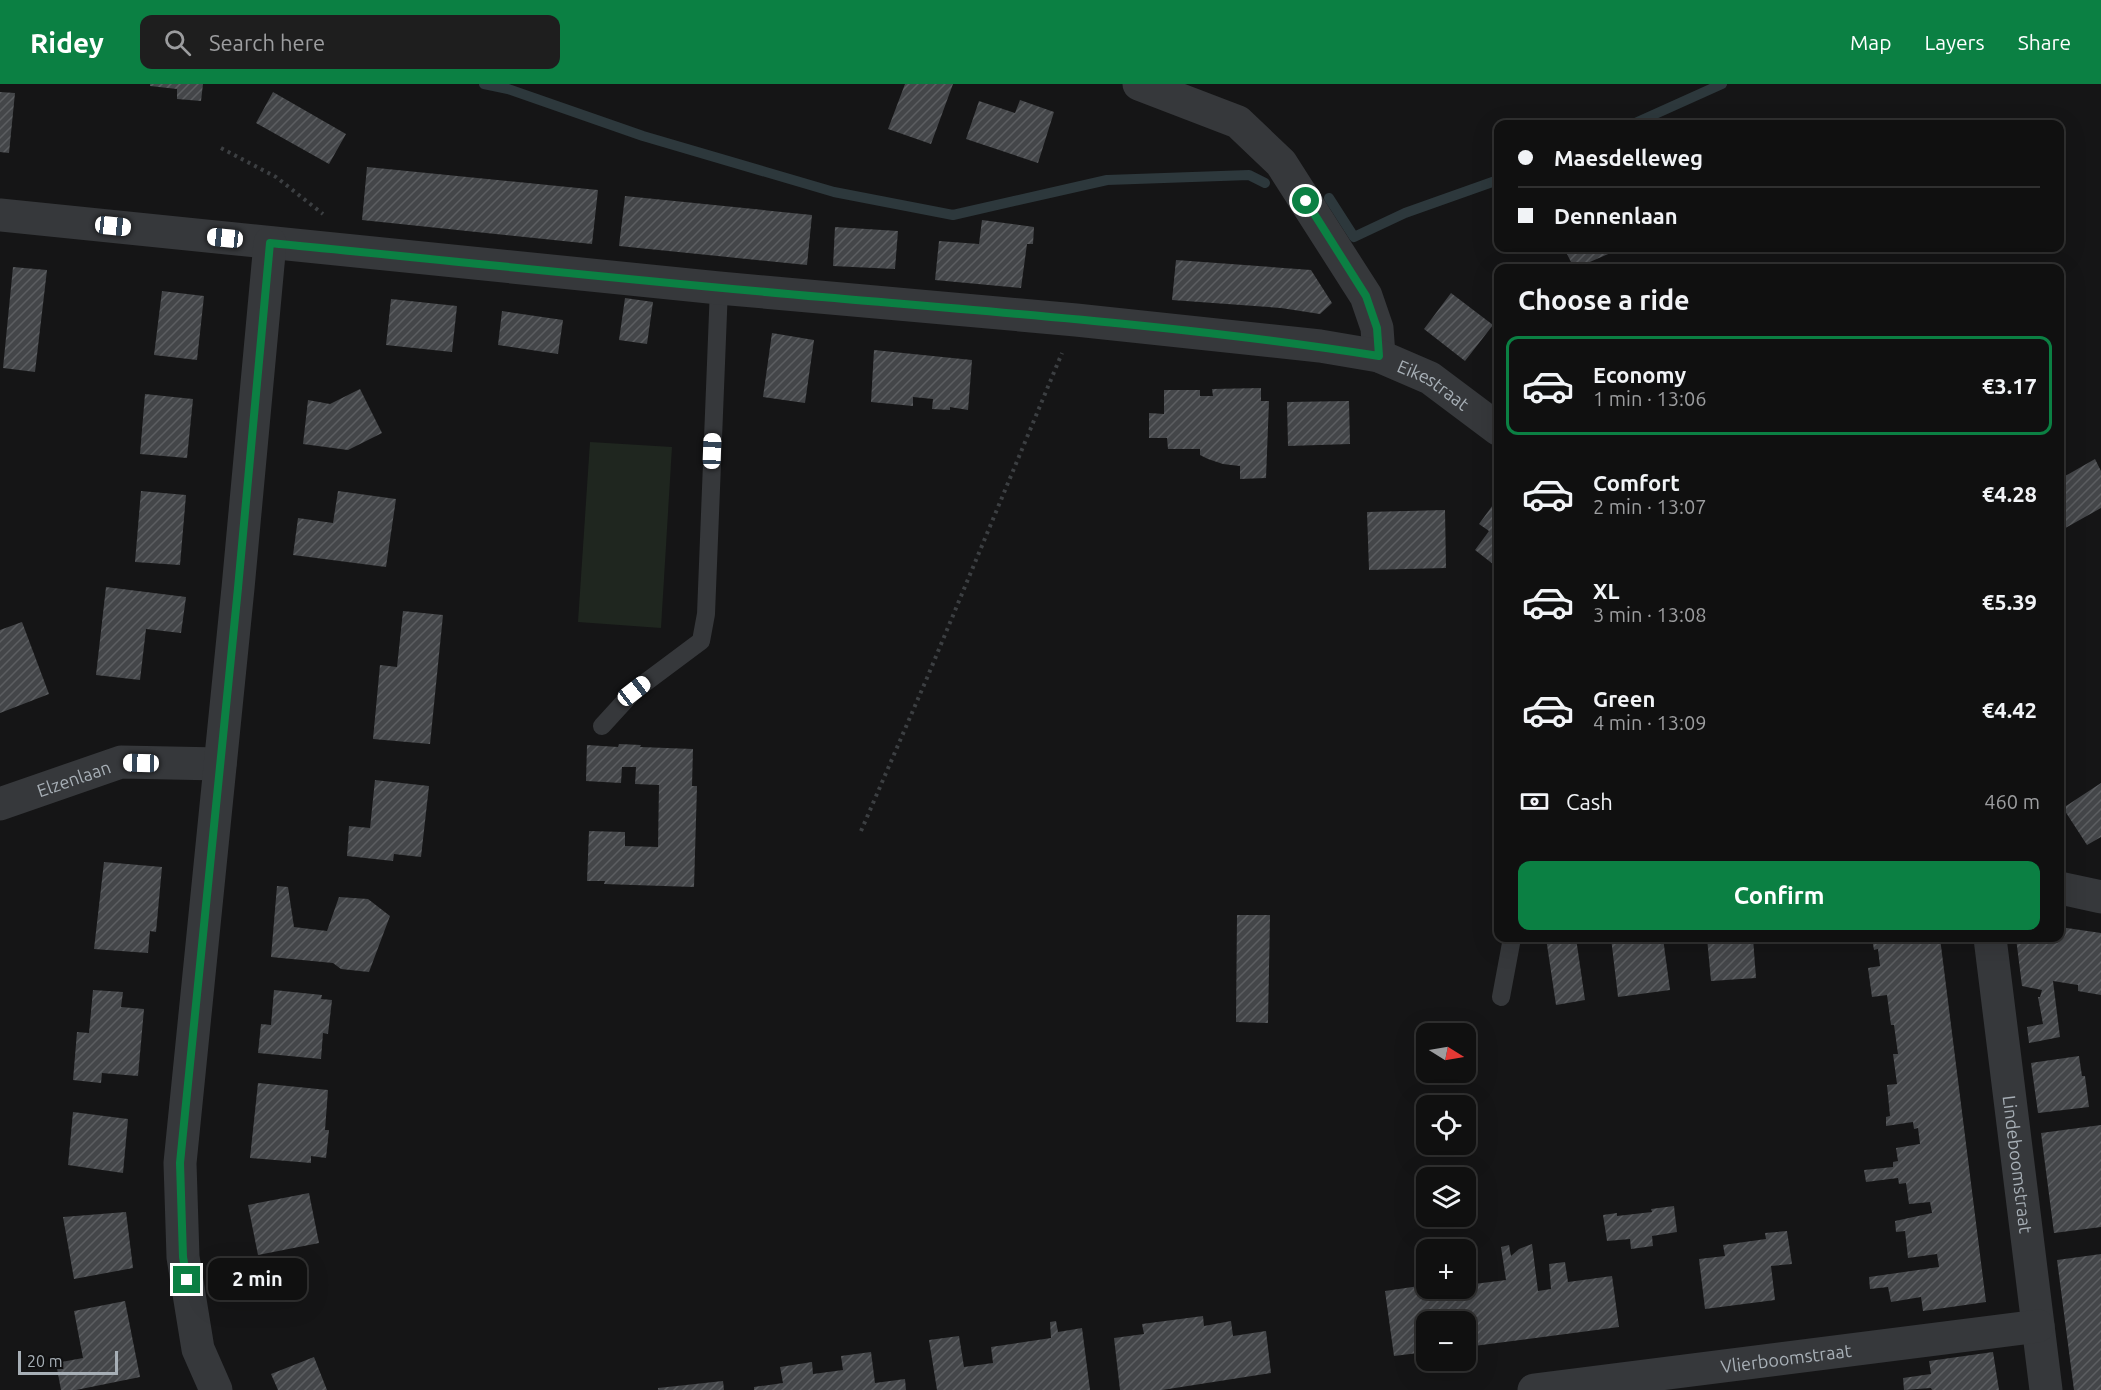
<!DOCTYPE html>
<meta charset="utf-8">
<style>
:root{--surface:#101010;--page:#1e1e1e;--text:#f1f3f6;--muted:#9c9d9f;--line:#303030;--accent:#0b8043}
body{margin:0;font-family:Ubuntu,sans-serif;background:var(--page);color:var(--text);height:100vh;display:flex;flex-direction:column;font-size:22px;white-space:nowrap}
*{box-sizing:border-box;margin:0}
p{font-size:20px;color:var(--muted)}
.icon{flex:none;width:33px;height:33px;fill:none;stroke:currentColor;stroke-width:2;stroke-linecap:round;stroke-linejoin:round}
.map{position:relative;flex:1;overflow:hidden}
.details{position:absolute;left:1494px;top:180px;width:570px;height:678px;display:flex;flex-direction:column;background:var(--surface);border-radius:12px;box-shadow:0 6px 24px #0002,0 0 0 2px var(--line)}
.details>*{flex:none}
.banner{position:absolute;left:1494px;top:36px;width:570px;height:132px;border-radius:12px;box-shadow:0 6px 24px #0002,0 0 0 2px var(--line);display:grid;align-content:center;height:132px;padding:0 24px;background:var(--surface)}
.needle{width:39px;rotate:101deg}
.buttons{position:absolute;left:1416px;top:939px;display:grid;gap:12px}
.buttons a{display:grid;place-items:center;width:60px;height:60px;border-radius:12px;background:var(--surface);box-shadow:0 6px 24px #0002,0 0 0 2px var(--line);font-size:30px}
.scale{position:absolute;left:18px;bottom:15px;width:100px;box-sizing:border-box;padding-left:6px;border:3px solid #a7afb6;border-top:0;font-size:16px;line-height:21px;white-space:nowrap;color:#a7afb6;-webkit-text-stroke:4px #101011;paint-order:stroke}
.end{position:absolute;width:27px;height:27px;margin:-14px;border:8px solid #0b8043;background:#fff;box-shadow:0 0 0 3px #fff}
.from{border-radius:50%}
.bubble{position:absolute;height:42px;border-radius:12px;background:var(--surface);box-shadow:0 6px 24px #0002,0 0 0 2px var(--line);font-size:20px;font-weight:700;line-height:42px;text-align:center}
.car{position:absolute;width:18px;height:36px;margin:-18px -9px;border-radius:8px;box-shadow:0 0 4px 2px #0007;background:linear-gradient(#fff 24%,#345 0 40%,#fff 0 76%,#345 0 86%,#fff 0)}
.banner b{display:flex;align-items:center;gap:21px;height:57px;font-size:22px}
.banner b+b{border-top:2px solid var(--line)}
.banner i{width:15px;height:15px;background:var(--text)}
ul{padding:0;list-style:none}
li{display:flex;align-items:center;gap:18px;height:99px;margin:0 12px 9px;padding:0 12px;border:3px solid transparent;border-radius:12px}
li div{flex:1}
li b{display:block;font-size:22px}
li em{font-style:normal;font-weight:700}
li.selected{border-color:var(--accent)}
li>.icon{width:54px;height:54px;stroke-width:1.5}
h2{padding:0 24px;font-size:27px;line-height:72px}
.pay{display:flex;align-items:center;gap:15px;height:66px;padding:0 24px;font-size:22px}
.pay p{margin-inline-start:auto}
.action{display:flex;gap:12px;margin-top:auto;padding:12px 24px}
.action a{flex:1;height:69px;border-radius:12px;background:var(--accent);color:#fff;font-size:24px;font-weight:700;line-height:69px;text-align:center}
header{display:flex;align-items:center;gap:36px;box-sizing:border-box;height:84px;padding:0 30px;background:var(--accent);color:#fff}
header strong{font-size:28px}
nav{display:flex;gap:33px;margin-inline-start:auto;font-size:21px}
.search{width:420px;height:54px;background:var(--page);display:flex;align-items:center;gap:15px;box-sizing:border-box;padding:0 21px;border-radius:12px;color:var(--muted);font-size:22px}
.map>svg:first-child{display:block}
.green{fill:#1f261f}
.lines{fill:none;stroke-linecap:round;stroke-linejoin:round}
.stream{stroke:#2d383c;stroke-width:10}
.building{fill:url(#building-hatch)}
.path{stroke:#3c3f42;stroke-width:4;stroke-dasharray:3 4.5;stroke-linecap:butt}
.service{stroke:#36383b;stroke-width:18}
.minor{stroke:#36383b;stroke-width:33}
.route{stroke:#0b8043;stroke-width:8}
.labels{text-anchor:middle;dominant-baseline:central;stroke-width:4.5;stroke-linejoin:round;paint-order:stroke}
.street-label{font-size:18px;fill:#a7afb6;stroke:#101011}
</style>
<header>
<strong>Ridey</strong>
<div class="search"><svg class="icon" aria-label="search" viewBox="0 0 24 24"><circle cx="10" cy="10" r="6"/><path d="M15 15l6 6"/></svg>Search here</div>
<nav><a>Map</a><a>Layers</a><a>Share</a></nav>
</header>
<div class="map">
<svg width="2101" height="1306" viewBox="0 0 2101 1306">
<defs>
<pattern id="building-hatch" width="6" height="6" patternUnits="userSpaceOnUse" patternTransform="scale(1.5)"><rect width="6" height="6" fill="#444649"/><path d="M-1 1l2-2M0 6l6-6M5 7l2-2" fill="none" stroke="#5c5e61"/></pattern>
</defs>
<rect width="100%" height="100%" fill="#151516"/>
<path class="green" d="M590,358L672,363L661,544L578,538Z"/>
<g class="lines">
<path class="stream" d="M484,0L508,5L643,52L834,108L953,131L1107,96L1249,91L1265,99
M1633,40L1722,0
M1329,114L1354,153L1405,129L1498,96"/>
</g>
<path class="building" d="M150,0H203L201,17L177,15V5L150,2Z
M905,0H953L931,60L888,45Z
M0,8L15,9L9,69L0,68Z
M273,8L346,50L329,80L256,39Z
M1020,16L1054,28L1038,79L966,55L979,17L1015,29Z
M367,83L598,106L592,160L362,136Z
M625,112L812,131L807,181L619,162Z
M982,136L1034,143L1033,160H1027L1021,204L935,196L939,157L979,160Z
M835,143L898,147L895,185L833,182Z
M1564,164H1622L1576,184H1574Z
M1176,176L1311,186L1332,219L1320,230L1281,224L1172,216Z
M13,183L47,186L35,288L3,284Z
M162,207L204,212L197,276L154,271Z
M1451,209L1493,241L1465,277L1424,245Z
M625,214L653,218L647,260L619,256Z
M391,215L457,222L452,268L386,261Z
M502,227L563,236L558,270L498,261Z
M772,249L814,256L805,319L763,313Z
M874,266L972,276L968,326L950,323V326L932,325L933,315L913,313V322L871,318Z
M1261,304V317H1269L1266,394L1240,395V382L1223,380L1208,375L1200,371V365H1168L1167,354H1149V329L1164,330V306H1200V312H1213L1212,305Z
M360,305L382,349L348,366L303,360L308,316L330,320Z
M145,310L193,315L187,374L140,370Z
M1349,317L1350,360L1288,362L1287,318Z
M2095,375L2101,387V424L2060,447V395Z
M141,407L186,411L180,481L135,478Z
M338,407L396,415L386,483L293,471L298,434L333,439Z
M1498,414V484L1475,466L1489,447L1479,440Z
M1445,426L1446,484L1369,486L1367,428Z
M106,503L186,513L181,549L146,545L140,596L96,591Z
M403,527L443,531L430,660L373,655L380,581L397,583Z
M22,538L49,610L0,629V546Z
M619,660L641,661L640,663L693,665L692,702H697L694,803L604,800L605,797H587L589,747L625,748V762L658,763L659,701L635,700L636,683H622L621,699L586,697L587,661L618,663Z
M375,696L429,702L421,773L394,770L393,777L347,772L349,742L370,744Z
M2101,699V753L2087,761L2063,724Z
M104,778L162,783L156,848L150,847L148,869L94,865Z
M277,802L288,803L294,843L327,847L339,813L368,815L390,832L369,888L341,885L333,879L271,873Z
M1237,831H1270L1268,939L1236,938Z
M2060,843L2101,849V911L2078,907V901L2053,897L2060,953L2029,959L2027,943L2043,940L2038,913H2040L2042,906L2022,902L2016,854H2060Z
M1546,854H1576L1585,916L1556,921Z
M1611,854H1663L1670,906L1618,913Z
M1707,854H1753L1756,894L1711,897Z
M1872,854H1940L1986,1218L1923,1227L1921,1213L1891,1218L1888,1203L1870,1205L1869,1193L1939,1183L1937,1170L1908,1174L1905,1147L1896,1148L1895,1137L1932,1129L1930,1118L1909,1120L1906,1099L1899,1100L1898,1094L1866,1098L1864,1086L1893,1083V1078L1898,1077L1896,1064L1920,1060L1918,1044L1914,1045L1913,1038L1886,1042V1033L1890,1032L1887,1001L1897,1000L1893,970H1898L1894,941H1891L1887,911L1872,913L1868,884L1880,882L1878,865L1874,866Z
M93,906L123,908L121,923L144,925L138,992L102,989L101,999L73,996L77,948L89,949Z
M274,906L322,911L321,915L332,916L328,950L323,949L321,975L258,969L261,940L271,941Z
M2079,972L2082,992H2085L2089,1023L2038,1029L2031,979Z
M258,999L328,1006L325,1046H329L326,1074L311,1072V1079L250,1074Z
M73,1028L128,1035L123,1089L68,1081Z
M2101,1041V1143L2054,1149L2041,1049Z
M309,1109L319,1159L258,1171L248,1121Z
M1674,1122L1677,1148L1652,1152L1653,1162L1631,1165L1630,1155L1607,1157L1603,1131L1617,1129V1132L1652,1128L1651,1125Z
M126,1128L133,1184L74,1195L63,1133Z
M1787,1147L1792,1180L1771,1182L1775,1216L1705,1225L1699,1175L1725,1172L1723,1161L1766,1155L1765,1149Z
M1532,1160L1538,1207L1551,1205L1549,1180L1565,1178L1568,1198L1612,1192L1619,1243L1466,1263V1238H1426V1268L1394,1272L1385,1207L1426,1201V1204H1466V1201L1506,1196L1501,1163L1509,1161L1511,1172L1519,1165Z
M2101,1170V1306H2074L2057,1176Z
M125,1217L140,1293L76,1306H61L56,1279L83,1274L74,1227Z
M1203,1232L1204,1242L1231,1237L1233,1252L1266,1247L1271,1289L1162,1306H1120L1114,1254L1144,1250L1142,1240Z
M1056,1237L1058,1248L1082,1244L1090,1306H937L929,1256L959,1252L964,1283L993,1279L991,1263L1051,1254L1050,1238Z
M871,1268L875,1299L905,1295L906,1306H754V1303L783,1299L780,1283L812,1278L813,1290L843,1286L841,1272Z
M1993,1268L1999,1306H1932L1931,1304L1904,1306L1903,1294L1931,1290L1929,1277Z
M314,1273L327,1306H278L271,1290Z
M723,1297L724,1306H658V1304Z"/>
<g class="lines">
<path class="path" d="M221,64L276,93L323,130
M861,747L927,594L1062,269"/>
<path class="service" d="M602,642L634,607L701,557L706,530L719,204
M1501,913L1512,854"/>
<g class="minor">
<path d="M1139,0L1238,38L1281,79L1366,212L1377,244L1379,272"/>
<path id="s1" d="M0,131L719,204L1076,236L1320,262L1379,272L1430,294L1498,345"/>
<path id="s2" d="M0,720L121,678L220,680"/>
<path d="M2060,804L2101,813"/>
<path id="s3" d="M1990,854L2046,1306"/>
<path d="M216,1306L198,1265L183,1173L180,1079L238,504L270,159"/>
<path id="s4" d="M1534,1306L2038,1242"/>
</g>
</g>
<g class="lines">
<path class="route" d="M187,1196L183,1173L180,1079L238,504L270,159C454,177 638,197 822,213C1008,229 1195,243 1379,272L1377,244L1366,212L1306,117"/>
</g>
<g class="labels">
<g class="street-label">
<text stroke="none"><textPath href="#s1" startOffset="1448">Eikestraat</textPath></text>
<text stroke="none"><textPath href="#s2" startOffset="78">Elzenlaan</textPath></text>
<text stroke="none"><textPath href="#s3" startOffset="228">Lindeboomstraat</textPath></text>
<text stroke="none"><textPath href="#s4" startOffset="254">Vlierboomstraat</textPath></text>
</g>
</g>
</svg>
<div class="buttons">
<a><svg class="needle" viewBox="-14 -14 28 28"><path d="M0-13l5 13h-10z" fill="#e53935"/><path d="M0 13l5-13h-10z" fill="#9c9d9f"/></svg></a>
<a><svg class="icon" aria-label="locate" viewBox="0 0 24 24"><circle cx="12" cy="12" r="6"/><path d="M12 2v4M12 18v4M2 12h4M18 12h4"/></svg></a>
<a><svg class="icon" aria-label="layers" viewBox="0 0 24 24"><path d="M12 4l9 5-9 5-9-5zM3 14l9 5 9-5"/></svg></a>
<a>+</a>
<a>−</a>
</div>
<div class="scale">20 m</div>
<i class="end from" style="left:1306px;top:117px"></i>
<i class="end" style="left:187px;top:1196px"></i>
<div class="bubble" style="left:208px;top:1174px;width:99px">2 min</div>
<i class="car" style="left:113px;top:142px;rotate:96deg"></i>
<i class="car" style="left:225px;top:154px;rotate:276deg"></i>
<i class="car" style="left:712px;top:367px;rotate:2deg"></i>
<i class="car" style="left:634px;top:607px;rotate:52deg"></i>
<i class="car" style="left:141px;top:679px;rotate:271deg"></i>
<div class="banner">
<b><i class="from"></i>Maesdelleweg</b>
<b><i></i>Dennenlaan</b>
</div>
<section class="details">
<h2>Choose a ride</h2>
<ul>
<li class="selected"><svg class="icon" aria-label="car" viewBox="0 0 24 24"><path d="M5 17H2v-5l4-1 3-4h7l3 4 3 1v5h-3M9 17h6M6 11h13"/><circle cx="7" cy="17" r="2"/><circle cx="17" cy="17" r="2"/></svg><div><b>Economy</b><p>1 min · 13:06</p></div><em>€3.17</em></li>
<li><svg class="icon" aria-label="car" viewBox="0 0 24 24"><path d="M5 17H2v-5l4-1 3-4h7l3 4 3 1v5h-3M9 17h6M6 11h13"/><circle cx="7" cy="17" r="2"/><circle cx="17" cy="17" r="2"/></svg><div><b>Comfort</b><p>2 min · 13:07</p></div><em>€4.28</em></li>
<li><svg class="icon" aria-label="car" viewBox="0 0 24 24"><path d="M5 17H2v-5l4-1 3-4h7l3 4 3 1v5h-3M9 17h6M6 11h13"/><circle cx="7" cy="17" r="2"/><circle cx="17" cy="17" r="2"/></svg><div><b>XL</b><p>3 min · 13:08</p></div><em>€5.39</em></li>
<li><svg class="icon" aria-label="car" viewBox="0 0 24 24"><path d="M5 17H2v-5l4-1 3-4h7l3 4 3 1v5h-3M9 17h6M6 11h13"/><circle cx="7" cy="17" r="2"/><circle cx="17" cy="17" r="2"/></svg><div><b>Green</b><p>4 min · 13:09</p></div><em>€4.42</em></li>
</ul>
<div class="pay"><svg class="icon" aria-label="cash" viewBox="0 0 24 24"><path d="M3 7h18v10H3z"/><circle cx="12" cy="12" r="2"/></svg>Cash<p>460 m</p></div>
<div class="action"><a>Confirm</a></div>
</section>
</div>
